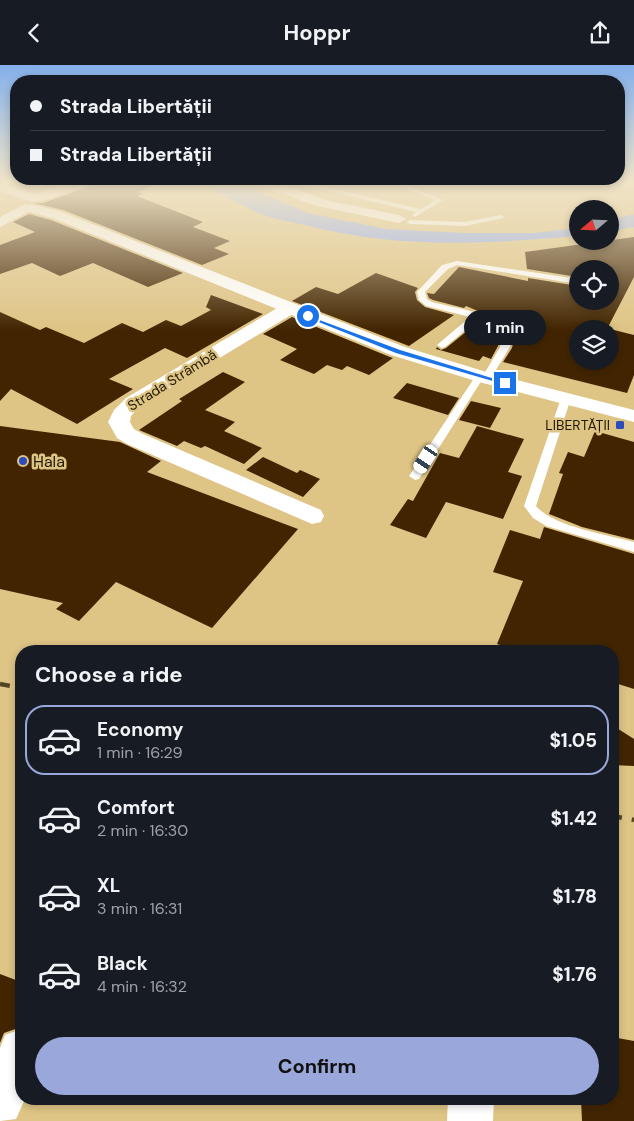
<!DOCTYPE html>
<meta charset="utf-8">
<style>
:root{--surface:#171b24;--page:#242831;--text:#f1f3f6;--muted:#9ea1a6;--line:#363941;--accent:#99a7db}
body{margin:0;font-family:"DM Sans",sans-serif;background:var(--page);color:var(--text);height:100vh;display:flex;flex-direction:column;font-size:19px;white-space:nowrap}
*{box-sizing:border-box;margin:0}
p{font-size:16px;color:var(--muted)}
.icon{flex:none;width:28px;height:28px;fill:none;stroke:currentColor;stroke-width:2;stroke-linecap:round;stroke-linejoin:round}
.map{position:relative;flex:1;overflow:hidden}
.side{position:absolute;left:15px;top:580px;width:604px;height:460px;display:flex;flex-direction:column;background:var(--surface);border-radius:20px;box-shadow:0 2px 8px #0003}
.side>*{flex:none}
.hud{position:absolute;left:10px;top:10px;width:615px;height:110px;border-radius:20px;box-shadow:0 2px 8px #0003;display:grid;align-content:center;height:110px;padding:0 20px;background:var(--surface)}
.needle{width:32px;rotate:251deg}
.controls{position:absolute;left:569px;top:135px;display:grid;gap:10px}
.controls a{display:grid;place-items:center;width:50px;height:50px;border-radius:50%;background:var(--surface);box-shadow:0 2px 8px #0003;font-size:25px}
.end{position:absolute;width:22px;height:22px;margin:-11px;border:6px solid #1a73e8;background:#fff;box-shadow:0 0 0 2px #fff}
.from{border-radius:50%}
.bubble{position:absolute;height:35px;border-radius:18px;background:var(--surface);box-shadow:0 2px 8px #0003;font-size:16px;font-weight:700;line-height:35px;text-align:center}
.car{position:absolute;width:15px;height:30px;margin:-15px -8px;border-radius:6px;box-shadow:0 0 4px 1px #0007;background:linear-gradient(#fff 24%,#345 0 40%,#fff 0 76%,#345 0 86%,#fff 0)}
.hud b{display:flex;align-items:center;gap:18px;height:48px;font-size:19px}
.hud b+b{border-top:1px solid var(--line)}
.hud i{width:12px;height:12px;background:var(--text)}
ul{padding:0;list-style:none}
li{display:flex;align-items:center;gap:15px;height:70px;margin:0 10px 8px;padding:0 10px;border:2px solid transparent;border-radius:20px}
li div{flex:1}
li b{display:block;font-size:19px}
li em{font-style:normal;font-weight:700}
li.active{border-color:var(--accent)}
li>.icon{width:45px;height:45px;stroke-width:1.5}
h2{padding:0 20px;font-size:22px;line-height:60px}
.button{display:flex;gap:10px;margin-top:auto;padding:10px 20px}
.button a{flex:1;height:58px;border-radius:30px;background:var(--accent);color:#111;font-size:20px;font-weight:700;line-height:58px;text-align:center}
header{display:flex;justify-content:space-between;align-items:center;height:65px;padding:0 20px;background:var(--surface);font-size:22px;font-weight:700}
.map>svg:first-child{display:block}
.water{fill:#8fabf3}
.building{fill:#422500}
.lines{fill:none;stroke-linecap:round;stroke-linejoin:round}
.lane{fill:#fff;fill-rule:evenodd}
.street{fill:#fff;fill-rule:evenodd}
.secondary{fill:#fff;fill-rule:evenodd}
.primary{fill:#fff;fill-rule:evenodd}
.rail{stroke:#534523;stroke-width:4.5;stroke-dasharray:10 10;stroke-linecap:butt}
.route{fill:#1a73e8}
.poi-dot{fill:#2e4bbb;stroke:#dec485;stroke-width:2}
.labels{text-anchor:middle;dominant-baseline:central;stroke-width:5;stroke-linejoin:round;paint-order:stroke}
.far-street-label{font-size:14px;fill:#241a02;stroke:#dec485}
.far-poi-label{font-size:14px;fill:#241a02;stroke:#dec485;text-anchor:end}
.poi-label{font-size:16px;fill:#241a02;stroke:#dec485;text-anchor:start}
</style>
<header><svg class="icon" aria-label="back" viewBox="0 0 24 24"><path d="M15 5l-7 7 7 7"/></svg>Hoppr<svg class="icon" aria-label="share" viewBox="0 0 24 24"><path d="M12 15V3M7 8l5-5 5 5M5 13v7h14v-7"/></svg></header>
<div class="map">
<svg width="634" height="1056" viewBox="0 0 634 1056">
<rect width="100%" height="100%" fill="#dec485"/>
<path class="water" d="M200,117H236L308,148L386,164L465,168H535L577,163V171C486,179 399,184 309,161C293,157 276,155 261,149C240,140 220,128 200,117Z
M634,149V162L610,166V155Z"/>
<path class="building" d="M96,117H154V121L137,127L143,129L137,131L203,157L193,162L230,176L214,183L229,189L202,200L63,145L34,138H43L89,122Z
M29,149L51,155L183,208L148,222L93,198L60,211L32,198L0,209V180L35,167L13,157Z
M634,172V212L607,264H578V296H610V264L634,270V310L627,328L503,297L512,283L515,270L506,261L497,254L466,241L464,243L433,235L429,233L427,228L434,229L459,202L528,216V213L578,221V236H610V204H578V212L527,204L525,187Z
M376,208L418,223L415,227L417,235L425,242L454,250L409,281L292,236L316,222L338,229Z
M211,230L263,249L187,293L165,283L109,314L133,324L77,359L11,324L0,336V247L40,265L46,262L84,278L122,258L143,267L166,255L181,261L211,245L206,242Z
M292,252L390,292L393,293L369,310L347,301L342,305L327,300L314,309L280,295L297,284L263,269Z
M478,257L489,262L501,271L498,281L491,294L483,291L479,296L436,284L437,282L441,285L446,283Z
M223,307L245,317L205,345L235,357L224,366L262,383L244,399L205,381L201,383L184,376L177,381L139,365L182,336L179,334Z
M407,318L459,333L448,350L393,333Z
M471,336L501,343L490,363L459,355Z
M0,361L120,377L161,396L147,407L298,464L212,563L116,517L79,556L56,544L63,538L0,524Z
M477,361L524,374L508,407L522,411L503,454L446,437L426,473L390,460L408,434L413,436L440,388L459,393Z
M595,366L634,377V475L582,462L549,449L563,409L559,408L568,387L584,392Z
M263,392L297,408L300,405L320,414L303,432L246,405Z
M544,462L634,489V624L612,617V586H519L497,579L523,516L493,507L510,465L540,474Z
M612,660L634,674V701L612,700Z
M0,909L21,917V962L4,968L0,978Z
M612,972L634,976V1056H582L581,1034H612Z"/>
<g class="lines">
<path class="lane" d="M291,117H303L421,144L435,135L389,117H398L443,135L415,152L412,150L416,147Z
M501,150L504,152L503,153L465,161L410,159L406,157L410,155L465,157Z
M457,196L578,214V219L457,200L448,204L425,227L427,234L432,237C459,244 494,247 513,270L510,282L491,313L486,316L482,315L419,414L415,415L409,411L477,309H484L500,282L503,270L490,260L478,255L445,282L442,283L437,280L470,252L426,241L419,235L417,227L442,200Z
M566,330L571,333L536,441C552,461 608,470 634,477V487L546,461L533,453L524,441L561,333Z"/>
<path class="street" d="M256,117H275L325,135L399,150L406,154L399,158L317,141L258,120Z
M290,238L296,239L299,243L296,247L140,341L131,351L130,357L134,364L143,369L321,445L324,451L321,457L312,459L127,379L117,373L108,357L114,345L126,333L284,239Z
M21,964V1034H25L16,1054L0,1056V983L5,970Z
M448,1034H494L493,1056H447Z"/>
<path class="secondary" d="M71,117H90L88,120L42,136H32L30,133L32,130Z
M25,139L30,140L32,143L30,146L0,162V152Z"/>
<path class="primary" d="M0,118L37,130L39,133L32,137L0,126Z
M31,139L62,147L405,282L493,309L634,345V357L479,317L391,290L52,153L26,146L24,143Z"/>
<path class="rail" d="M0,619L21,623
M612,751L634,755"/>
</g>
<linearGradient id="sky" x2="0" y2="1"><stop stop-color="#84b0ec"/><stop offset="0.44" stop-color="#f0e4c8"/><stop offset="1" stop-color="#f0e4c8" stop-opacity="0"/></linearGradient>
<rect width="634" height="265" fill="url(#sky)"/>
<path class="route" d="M306,250L400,285L508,318L503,319L396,288L306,252Z"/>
<g class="poi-dot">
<rect x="615" y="355" width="10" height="10" rx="2.5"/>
<circle cx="23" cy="396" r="5"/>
</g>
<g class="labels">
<g class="far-street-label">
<text transform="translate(172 315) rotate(-32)">Strada Strâmbă</text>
</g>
<g class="far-poi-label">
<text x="610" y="360">LIBERTĂȚII</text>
</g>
<g class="poi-label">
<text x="33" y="396">Hala</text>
</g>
</g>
</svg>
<div class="controls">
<a><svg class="needle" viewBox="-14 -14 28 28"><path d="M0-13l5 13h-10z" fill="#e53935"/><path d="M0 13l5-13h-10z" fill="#9ea1a6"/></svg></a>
<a><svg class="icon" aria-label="locate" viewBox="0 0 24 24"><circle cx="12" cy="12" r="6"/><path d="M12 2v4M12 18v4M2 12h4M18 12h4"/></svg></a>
<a><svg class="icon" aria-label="layers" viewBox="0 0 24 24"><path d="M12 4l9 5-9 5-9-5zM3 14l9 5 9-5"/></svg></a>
</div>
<i class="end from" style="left:308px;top:251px"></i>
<i class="end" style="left:505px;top:318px"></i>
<div class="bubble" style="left:464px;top:245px;width:82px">1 min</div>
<i class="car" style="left:426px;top:394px;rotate:213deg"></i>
<div class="hud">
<b><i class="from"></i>Strada Libertății</b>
<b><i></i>Strada Libertății</b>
</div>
<section class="side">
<h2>Choose a ride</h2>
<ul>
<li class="active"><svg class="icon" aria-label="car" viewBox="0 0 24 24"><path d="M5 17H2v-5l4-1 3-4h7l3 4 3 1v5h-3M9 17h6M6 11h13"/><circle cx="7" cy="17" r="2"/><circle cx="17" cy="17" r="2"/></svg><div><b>Economy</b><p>1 min · 16:29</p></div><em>$1.05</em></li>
<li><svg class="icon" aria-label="car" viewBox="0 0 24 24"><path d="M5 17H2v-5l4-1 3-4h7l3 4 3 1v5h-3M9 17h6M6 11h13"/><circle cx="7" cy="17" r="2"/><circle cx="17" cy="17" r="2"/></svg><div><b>Comfort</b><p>2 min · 16:30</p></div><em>$1.42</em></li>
<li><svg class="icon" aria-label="car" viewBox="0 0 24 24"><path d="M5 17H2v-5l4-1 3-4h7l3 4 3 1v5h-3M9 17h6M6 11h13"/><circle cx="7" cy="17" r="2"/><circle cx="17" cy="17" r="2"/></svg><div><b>XL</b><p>3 min · 16:31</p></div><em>$1.78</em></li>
<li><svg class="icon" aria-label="car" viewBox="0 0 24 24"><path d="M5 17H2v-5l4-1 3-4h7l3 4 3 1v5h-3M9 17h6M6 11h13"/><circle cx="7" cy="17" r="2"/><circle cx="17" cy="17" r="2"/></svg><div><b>Black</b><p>4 min · 16:32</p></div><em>$1.76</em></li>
</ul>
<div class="button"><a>Confirm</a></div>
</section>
</div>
